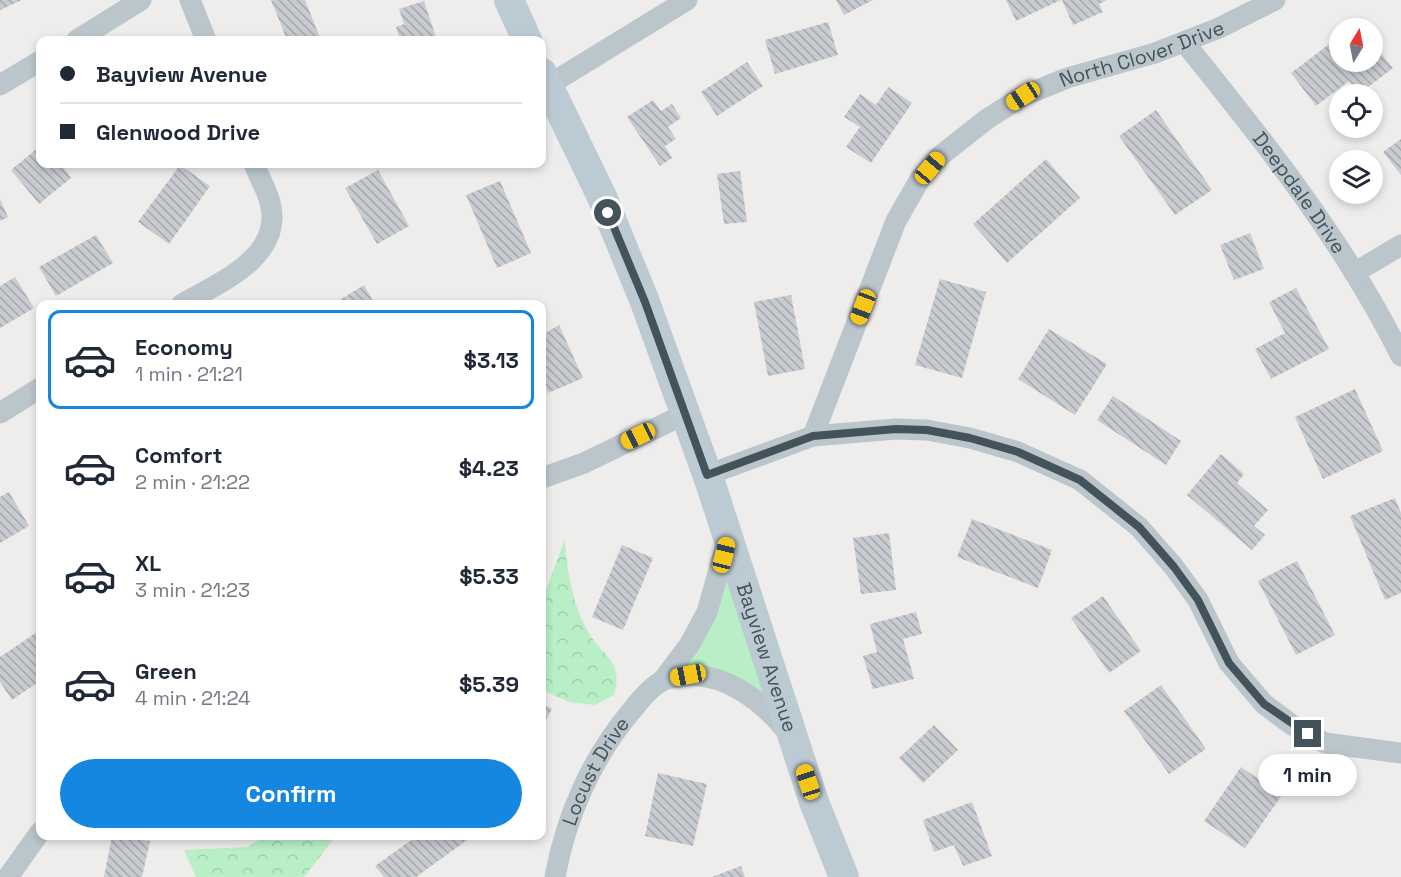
<!DOCTYPE html>
<meta charset="utf-8">
<style>
:root{--surface:#fff;--page:#f2f2f3;--text:#1f2937;--muted:#747a83;--line:#e0e1e3;--accent:#1587e0}
body{margin:0;font-family:"Space Grotesk",sans-serif;background:var(--page);color:var(--text);height:100vh;display:flex;flex-direction:column;font-size:22px;white-space:nowrap}
*{box-sizing:border-box;margin:0}
p{font-size:20px;color:var(--muted)}
.icon{flex:none;width:33px;height:33px;fill:none;stroke:currentColor;stroke-width:2;stroke-linecap:round;stroke-linejoin:round}
.map{position:relative;flex:1;overflow:hidden}
.side{position:absolute;left:36px;top:300px;width:510px;height:540px;display:flex;flex-direction:column;background:var(--surface);border-radius:12px;box-shadow:0 3px 9px #0003}
.side>*{flex:none}
.guide{position:absolute;left:36px;top:36px;width:510px;height:132px;border-radius:12px;box-shadow:0 3px 9px #0003;display:grid;align-content:center;height:132px;padding:0 24px;background:var(--surface)}
.needle{width:39px;rotate:10deg}
.controls{position:absolute;left:1329px;top:18px;display:grid;gap:12px}
.controls a{display:grid;place-items:center;width:54px;height:54px;border-radius:50%;background:var(--surface);box-shadow:0 3px 9px #0003;font-size:30px}
.end{position:absolute;width:27px;height:27px;margin:-14px;border:8px solid #44525a;background:#fff;box-shadow:0 0 0 3px #fff}
.from{border-radius:50%}
.bubble{position:absolute;height:42px;border-radius:21px;background:var(--surface);box-shadow:0 3px 9px #0003;font-size:20px;font-weight:800;line-height:42px;text-align:center}
.car{position:absolute;width:18px;height:36px;margin:-18px -9px;border-radius:8px;box-shadow:0 0 4px 2px #0007;background:linear-gradient(#f5c518 24%,#345 0 40%,#f5c518 0 76%,#345 0 86%,#f5c518 0)}
.guide b{display:flex;align-items:center;gap:21px;height:57px;font-size:22px}
.guide b+b{border-top:2px solid var(--line)}
.guide i{width:15px;height:15px;background:var(--text)}
ul{padding:10px 0 0;list-style:none}
li{display:flex;align-items:center;gap:18px;height:99px;margin:0 12px 9px;padding:0 12px;border:3px solid transparent;border-radius:12px}
li div{flex:1}
li b{display:block;font-size:22px}
li em{font-style:normal;font-weight:800}
li.on{border-color:var(--accent)}
li>.icon{width:54px;height:54px;stroke-width:1.5}
.action{display:flex;gap:12px;margin-top:auto;padding:12px 24px}
.action a{flex:1;height:69px;border-radius:36px;background:var(--accent);color:#fff;font-size:24px;font-weight:800;line-height:69px;text-align:center}
.map>svg:first-child{display:block}
.grass{fill:#b8efc6}
.forest{fill:url(#forest-crowns)}
.building{fill:url(#building-back-hatch)}
.lines{fill:none;stroke-linecap:round;stroke-linejoin:round}
.street{stroke:#bac6cc;stroke-width:21}
.secondary{stroke:#bccad4;stroke-width:30}
.route{stroke:#44525a;stroke-width:8}
.labels{text-anchor:middle;dominant-baseline:central;stroke-width:6;stroke-linejoin:round;paint-order:stroke}
.street-label{font-size:20px;fill:#44525a;stroke:#fff}
</style>
<div class="map">
<svg width="1401" height="877" viewBox="0 0 1401 877">
<defs>
<pattern id="forest-crowns" width="20" height="18" patternUnits="userSpaceOnUse" patternTransform="scale(1.5)"><rect width="20" height="18" fill="#b8efc6"/><path d="M2 6a3 3 0 1 1 6 0M12 15a3 3 0 1 1 6 0" fill="none" stroke="#9fcfac"/></pattern>
<pattern id="building-back-hatch" width="6" height="6" patternUnits="userSpaceOnUse" patternTransform="scale(1.5)"><rect width="6" height="6" fill="#c8ccd1"/><path d="M-1 5l2 2M0 0l6 6M5-1l2 2" fill="none" stroke="#a4a8ad"/></pattern>
</defs>
<rect width="100%" height="100%" fill="#efecec"/>
<path class="grass" d="M729,548L787,726L763,703L673,674Z"/>
<path class="forest" d="M565,539C566,567 573,605 587,630C602,657 624,659 614,695L595,705L569,702L542,690V601Z
M265,836H336L304,877H196L184,850L248,847Z"/>
<path class="building" d="M0,0H22L0,10Z
M271,0H305L321,40H287Z
M836,0H873L844,15Z
M1006,0H1061L1016,21Z
M1062,0H1107L1099,4L1103,12L1073,25Z
M424,1L437,40H400L396,27L404,24L399,9Z
M828,22L838,55L775,74L765,40Z
M1340,36V62H1372V42L1393,68L1359,94L1349,81L1316,106L1291,73Z
M747,62L763,86L717,116L701,92Z
M888,87L912,103L871,163L846,147L860,127L844,117L860,94L876,105Z
M653,100L661,111L672,104L681,118L668,127L676,139L665,146L672,158L660,166L627,117Z
M1156,110L1212,190L1175,215L1119,136Z
M1401,139V175L1383,152Z
M40,146V164H68L63,167L71,178L39,204L11,170Z
M1046,159L1080,198L1007,263L973,224Z
M180,165L210,186L169,244L138,222Z
M378,170L409,226L377,244L345,188Z
M740,171L747,222L724,224L717,174Z
M500,181L531,253L497,268L466,195Z
M0,199L8,217L0,221Z
M1250,233L1264,269L1234,280L1220,245Z
M96,235L113,263L56,296L39,267Z
M15,277L34,308L0,328V286Z
M940,279L986,292L962,378L915,365Z
M364,285L375,304H333Z
M1296,288L1329,349L1271,379L1255,349L1285,333L1269,302Z
M791,295L805,369L768,376L754,302Z
M559,325L583,378L548,393L542,378V335Z
M1049,329L1107,364L1075,415L1018,379Z
M1355,389L1383,451L1323,479L1295,417Z
M1113,396L1181,441L1166,465L1097,420Z
M1221,454L1244,474L1237,483L1268,510L1254,526L1265,535L1252,550L1187,495Z
M9,492L29,526L0,543V497Z
M1395,498L1401,513V593L1385,600L1350,516Z
M972,519L1052,550L1038,588L957,557Z
M889,533L896,590L861,594L853,538Z
M622,545L653,558L623,630L592,617Z
M1297,561L1335,635L1296,655L1258,581Z
M1103,596L1141,651L1109,673L1071,618Z
M916,612L922,634L903,639L914,679L873,689L863,656L877,652L870,624Z
M40,630V681L12,700L0,682V657Z
M1161,685L1206,749L1169,774L1124,711Z
M542,703L552,709L542,728Z
M934,725L958,750L923,783L899,758Z
M1241,767L1282,795L1245,848L1204,821Z
M658,773L707,784L693,846L645,836Z
M972,802L992,856L963,866L954,845L934,852L923,820Z
M112,836L150,841L142,877H104Z
M417,836H468L470,838L416,877H384L375,866Z
M741,866L745,877H712Z"/>
<g class="lines">
<g class="street">
<path d="M190,0L206,40"/>
<path d="M77,40L141,0"/>
<path id="s1" d="M1184,42C1264,141 1344,241 1401,356"/>
<path d="M0,85L40,61"/>
<path d="M547,86L687,0"/>
<path d="M1354,273L1401,245"/>
<path d="M182,304C217,284 281,258 271,207C269,193 259,177 254,164"/>
<path d="M0,413L40,388"/>
<path id="s2" d="M813,436L896,221L920,179L940,156L987,119L1023,96L1067,78L1155,53L1219,28L1275,0"/>
<path d="M707,475L813,436L896,429L927,430L970,438L1018,452L1080,480L1139,527L1174,567L1198,600L1229,663L1264,704L1292,725L1325,743L1401,753"/>
<path d="M542,478L584,463L685,414"/>
<path d="M663,680L690,644L707,612L728,538"/>
<path d="M8,877L40,832"/>
<path id="s3" d="M555,877C566,816 592,757 633,709C640,700 651,687 662,681C667,678 674,678 680,677C722,669 764,702 788,733"/>
</g>
<g class="secondary">
<path d="M509,0L527,40"/>
<path id="s4" d="M542,73L602,197L645,302L711,485L814,802L844,877"/>
</g>
</g>
<g class="lines">
<path class="route" d="M608,213L645,302L707,475L813,436L896,429L927,430L970,438L1018,452L1080,480L1139,527L1174,567L1198,600L1229,663L1264,704L1308,734"/>
</g>
<g class="labels">
<g class="street-label">
<text stroke="none"><textPath href="#s2" startOffset="538">North Clover Drive</textPath></text>
<text stroke="none"><textPath href="#s1" startOffset="190">Deepdale Drive</textPath></text>
<text stroke="none"><textPath href="#s4" startOffset="627">Bayview Avenue</textPath></text>
<text stroke="none"><textPath href="#s3" startOffset="114">Locust Drive</textPath></text>
</g>
</g>
</svg>
<div class="controls">
<a><svg class="needle" viewBox="-14 -14 28 28"><path d="M0-13l5 13h-10z" fill="#e53935"/><path d="M0 13l5-13h-10z" fill="#747a83"/></svg></a>
<a><svg class="icon" aria-label="locate" viewBox="0 0 24 24"><circle cx="12" cy="12" r="6"/><path d="M12 2v4M12 18v4M2 12h4M18 12h4"/></svg></a>
<a><svg class="icon" aria-label="layers" viewBox="0 0 24 24"><path d="M12 4l9 5-9 5-9-5zM3 14l9 5 9-5"/></svg></a>
</div>
<i class="end from" style="left:608px;top:213px"></i>
<i class="end" style="left:1308px;top:734px"></i>
<div class="bubble" style="left:1258px;top:754px;width:99px">1 min</div>
<i class="car" style="left:1023px;top:96px;rotate:237deg"></i>
<i class="car" style="left:930px;top:168px;rotate:40deg"></i>
<i class="car" style="left:863px;top:307px;rotate:201deg"></i>
<i class="car" style="left:638px;top:436px;rotate:244deg"></i>
<i class="car" style="left:724px;top:555px;rotate:14deg"></i>
<i class="car" style="left:688px;top:675px;rotate:259deg"></i>
<i class="car" style="left:808px;top:782px;rotate:342deg"></i>
<div class="guide">
<b><i class="from"></i>Bayview Avenue</b>
<b><i></i>Glenwood Drive</b>
</div>
<section class="side">
<ul>
<li class="on"><svg class="icon" aria-label="car" viewBox="0 0 24 24"><path d="M5 17H2v-5l4-1 3-4h7l3 4 3 1v5h-3M9 17h6M6 11h13"/><circle cx="7" cy="17" r="2"/><circle cx="17" cy="17" r="2"/></svg><div><b>Economy</b><p>1 min · 21:21</p></div><em>$3.13</em></li>
<li><svg class="icon" aria-label="car" viewBox="0 0 24 24"><path d="M5 17H2v-5l4-1 3-4h7l3 4 3 1v5h-3M9 17h6M6 11h13"/><circle cx="7" cy="17" r="2"/><circle cx="17" cy="17" r="2"/></svg><div><b>Comfort</b><p>2 min · 21:22</p></div><em>$4.23</em></li>
<li><svg class="icon" aria-label="car" viewBox="0 0 24 24"><path d="M5 17H2v-5l4-1 3-4h7l3 4 3 1v5h-3M9 17h6M6 11h13"/><circle cx="7" cy="17" r="2"/><circle cx="17" cy="17" r="2"/></svg><div><b>XL</b><p>3 min · 21:23</p></div><em>$5.33</em></li>
<li><svg class="icon" aria-label="car" viewBox="0 0 24 24"><path d="M5 17H2v-5l4-1 3-4h7l3 4 3 1v5h-3M9 17h6M6 11h13"/><circle cx="7" cy="17" r="2"/><circle cx="17" cy="17" r="2"/></svg><div><b>Green</b><p>4 min · 21:24</p></div><em>$5.39</em></li>
</ul>
<div class="action"><a>Confirm</a></div>
</section>
</div>
